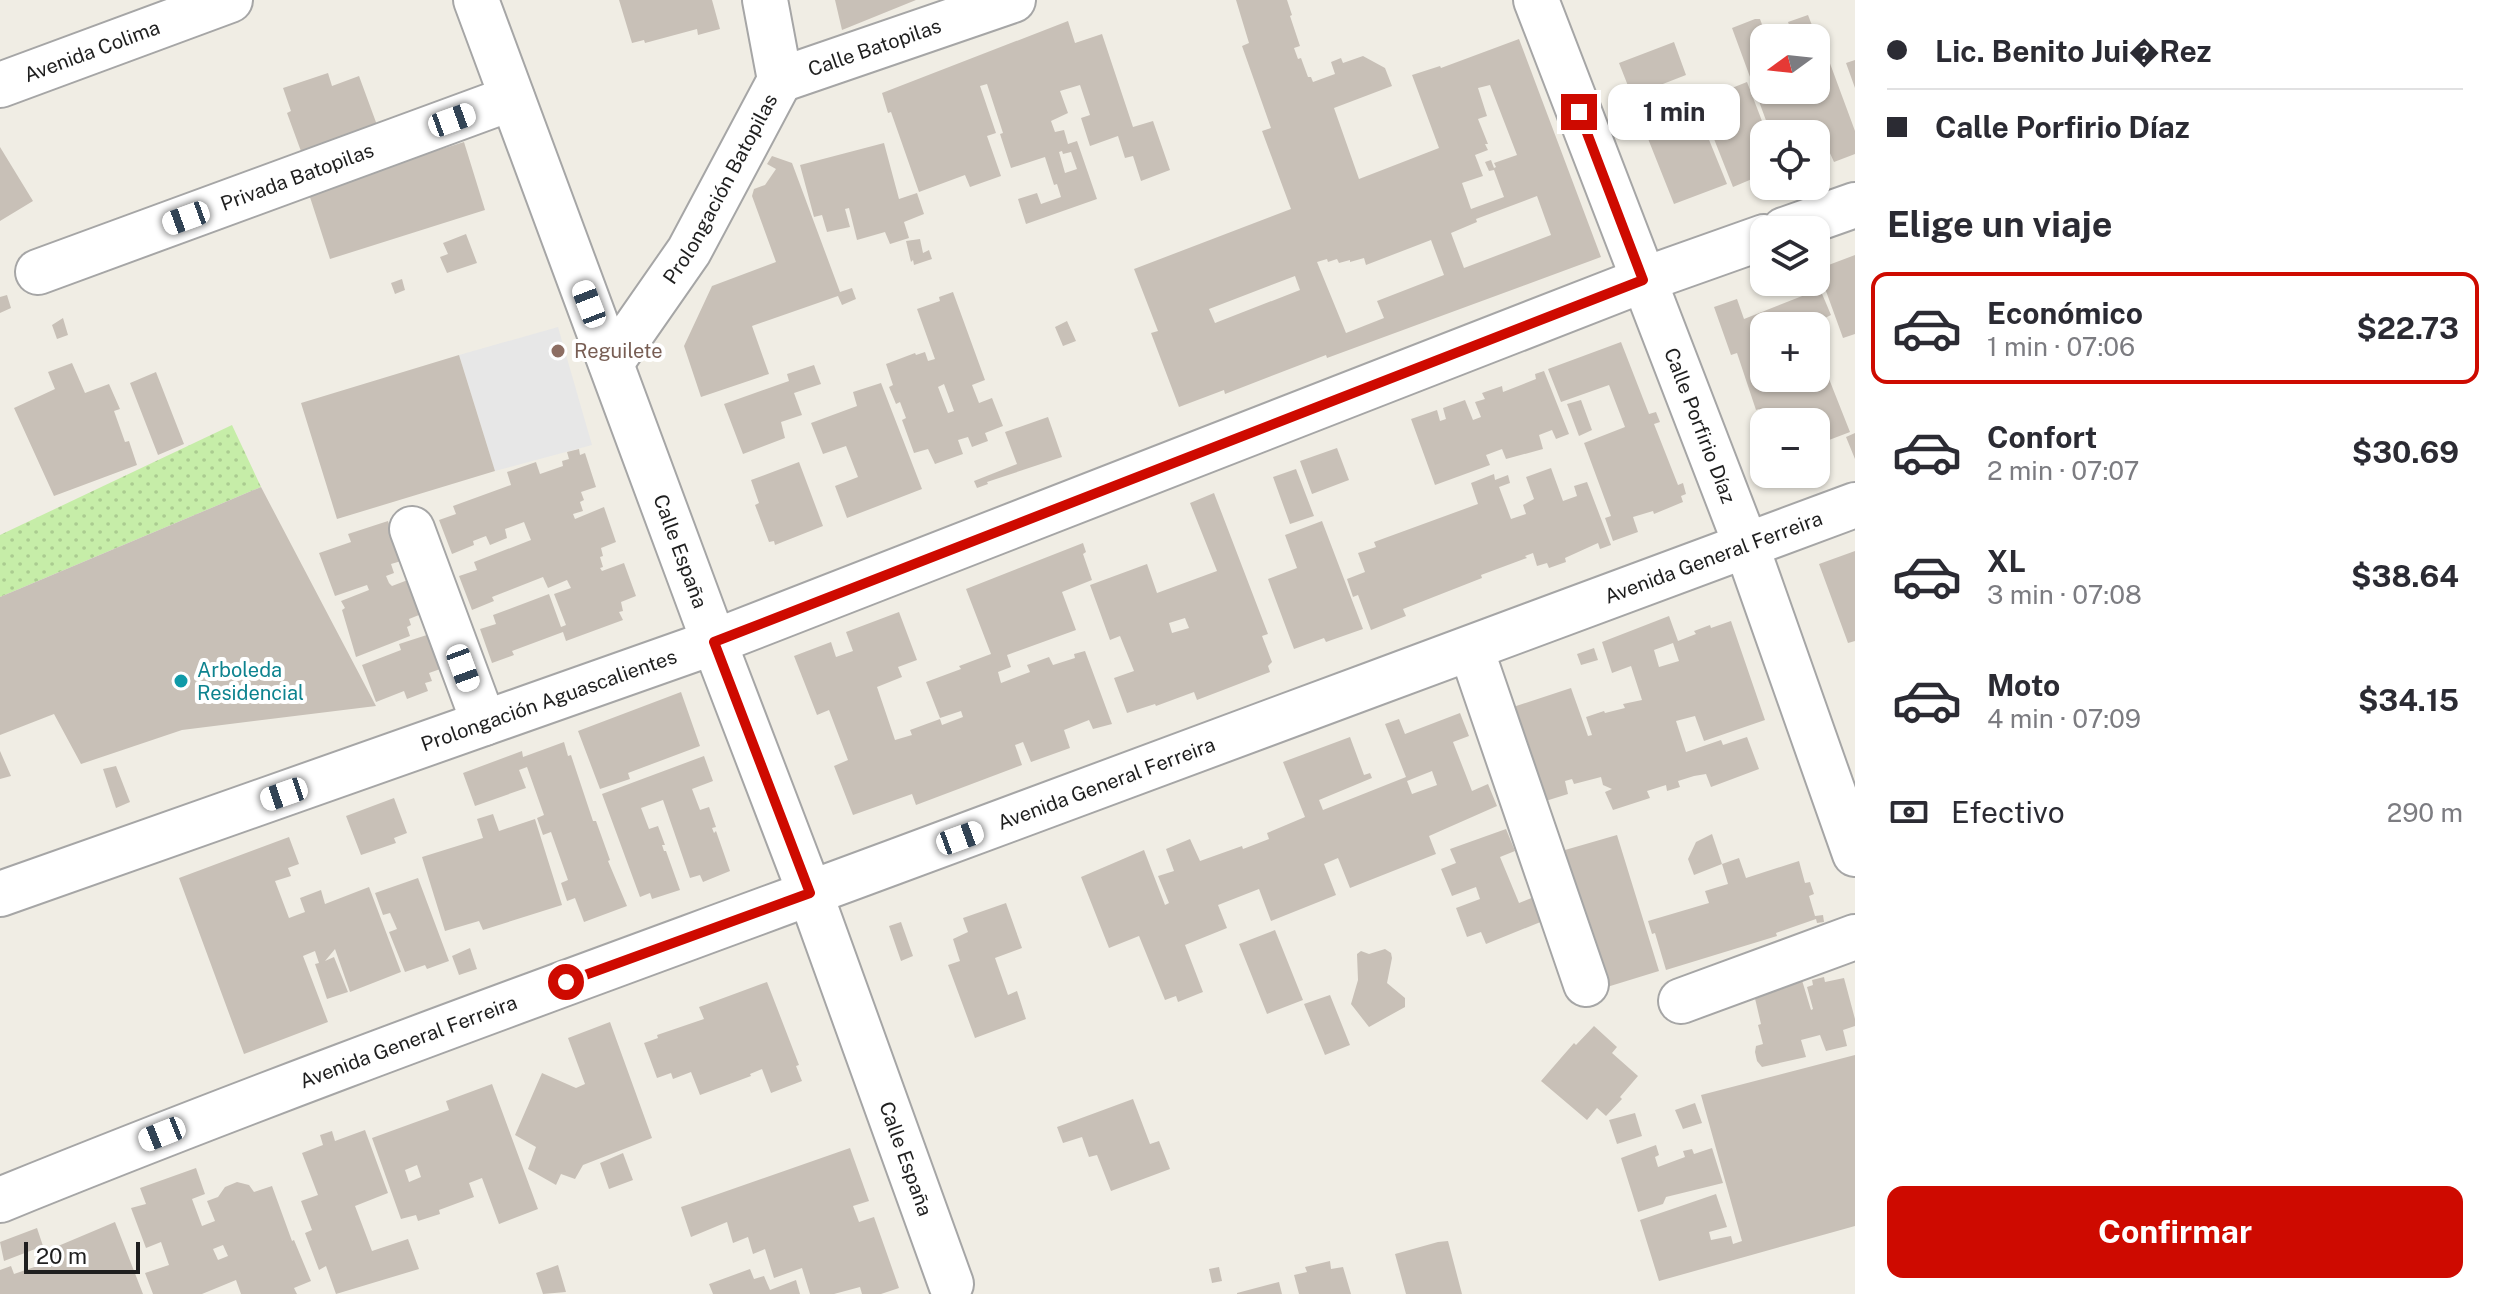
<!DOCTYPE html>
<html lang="es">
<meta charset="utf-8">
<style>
:root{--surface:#fff;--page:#f7f7f7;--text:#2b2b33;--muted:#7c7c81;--line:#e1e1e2;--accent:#ce0a00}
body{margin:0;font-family:"Public Sans",sans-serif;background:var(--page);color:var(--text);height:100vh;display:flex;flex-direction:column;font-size:30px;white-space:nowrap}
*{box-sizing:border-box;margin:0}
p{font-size:26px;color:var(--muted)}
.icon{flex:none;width:44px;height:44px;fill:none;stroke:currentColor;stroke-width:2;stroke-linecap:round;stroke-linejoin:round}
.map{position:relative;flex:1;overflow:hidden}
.sheet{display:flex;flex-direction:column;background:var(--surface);width:640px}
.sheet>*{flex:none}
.hud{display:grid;align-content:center;height:176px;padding:0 32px;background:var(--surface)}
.needle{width:52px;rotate:255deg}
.fabs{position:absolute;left:1750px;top:24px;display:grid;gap:16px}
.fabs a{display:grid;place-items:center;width:80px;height:80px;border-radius:16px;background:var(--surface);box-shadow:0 2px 6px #0004;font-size:40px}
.scale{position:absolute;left:24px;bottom:20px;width:116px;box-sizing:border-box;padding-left:8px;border:4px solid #1f1f1f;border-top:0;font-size:22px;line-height:28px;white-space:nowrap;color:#1f1f1f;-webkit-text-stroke:6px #fff;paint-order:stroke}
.end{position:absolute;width:36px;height:36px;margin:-18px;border:10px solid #ce0a00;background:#fff;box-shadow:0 0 0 4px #fff}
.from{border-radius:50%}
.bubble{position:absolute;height:56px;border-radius:16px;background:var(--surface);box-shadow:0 2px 6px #0004;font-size:26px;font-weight:700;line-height:56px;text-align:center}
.car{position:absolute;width:24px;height:48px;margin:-24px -12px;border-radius:10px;box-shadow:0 0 6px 2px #0007;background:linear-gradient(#fff 24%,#345 0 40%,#fff 0 76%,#345 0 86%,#fff 0)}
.hud b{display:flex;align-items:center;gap:28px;height:76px;font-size:30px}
.hud b+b{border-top:2px solid var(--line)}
.hud i{width:20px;height:20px;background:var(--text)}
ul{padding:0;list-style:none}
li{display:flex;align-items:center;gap:24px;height:112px;margin:0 16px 12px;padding:0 16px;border:4px solid transparent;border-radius:16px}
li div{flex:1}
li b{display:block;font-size:30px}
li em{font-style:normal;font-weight:700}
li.active{border-color:var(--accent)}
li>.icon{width:72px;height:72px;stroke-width:1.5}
h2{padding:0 32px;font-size:36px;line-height:96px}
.pay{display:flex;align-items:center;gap:20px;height:88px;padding:0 32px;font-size:30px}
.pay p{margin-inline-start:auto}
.primary-button{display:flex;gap:16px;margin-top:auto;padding:16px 32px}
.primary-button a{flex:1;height:92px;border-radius:16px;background:var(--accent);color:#fff;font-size:32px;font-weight:700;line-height:92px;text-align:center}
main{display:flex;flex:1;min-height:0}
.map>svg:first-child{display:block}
.garden{fill:url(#garden-dots)}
.parking{fill:#e7e7e7}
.building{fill:#c8c0b7;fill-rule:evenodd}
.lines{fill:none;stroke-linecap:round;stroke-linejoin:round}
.minor-casing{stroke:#a6a6a6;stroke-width:48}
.minor{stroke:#fff;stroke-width:44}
.route{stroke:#ce0a00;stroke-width:10}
.education-dot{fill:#8d6e63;stroke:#fff;stroke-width:3}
.culture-dot{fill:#0f9aa8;stroke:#fff;stroke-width:3}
.labels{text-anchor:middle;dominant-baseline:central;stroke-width:8;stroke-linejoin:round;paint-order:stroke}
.street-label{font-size:20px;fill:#1f1f1f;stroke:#fff}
.education-label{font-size:20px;fill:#785e54;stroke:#fff;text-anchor:start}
.culture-label{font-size:20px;fill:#0d838f;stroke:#fff;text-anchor:start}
</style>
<main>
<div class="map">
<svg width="1855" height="1294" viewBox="0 0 1855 1294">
<defs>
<pattern id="garden-dots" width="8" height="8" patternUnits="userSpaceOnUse" patternTransform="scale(2)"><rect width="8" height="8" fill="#c6eda8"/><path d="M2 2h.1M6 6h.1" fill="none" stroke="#aacb90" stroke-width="1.8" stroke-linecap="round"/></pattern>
</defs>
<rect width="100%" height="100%" fill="#f0ede4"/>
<path class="garden" d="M232,425L261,487L0,597V535Z"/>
<path class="parking" d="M558,327L592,445L495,471L459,355Z"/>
<path class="building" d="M619,0H712L720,29L698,35L697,29L645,43L644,40L632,43Z
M835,0H916L842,30Z
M1236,0H1287L1292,15L1290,16L1300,46L1294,48L1298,59L1301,58L1308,77H1311L1313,82L1335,74L1331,62L1341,58L1343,63L1363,56L1385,68L1392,86L1334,108L1359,179L1439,148L1412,75L1440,66L1441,68L1519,39L1601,257L1327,358L1326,355L1225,394L1224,390L1179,407L1151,333L1158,331L1134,269L1291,209L1262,131L1271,128L1242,46L1249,43ZM1490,85L1517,155L1494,163L1496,167L1494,168L1491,160L1485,162L1489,171L1494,170L1504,197L1471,209L1462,183L1483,176L1475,155L1488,150L1485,144H1488L1478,119L1487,116L1478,88ZM1537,196L1551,235L1464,268L1451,233L1477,222L1476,219ZM1431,240L1444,275L1377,301L1384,318L1346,333L1317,262L1327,259L1328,262L1337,259L1339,263L1350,260V262L1364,258L1366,265ZM1295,276L1300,290L1215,323L1209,309Z
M1808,15L1815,33L1818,31L1855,131V154L1834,162L1829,151L1816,156V134H1771L1732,28L1755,19H1760L1767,38H1764V90H1816V38H1794L1788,22Z
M1068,21L1075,43L1102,34L1133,127L1153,121L1170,170L1141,181L1133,156L1125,158L1118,136L1090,146L1081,118L1090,115L1080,85L1060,91L1068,113L1051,121L1055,132L1064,130L1068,144L1077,141L1097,199L1026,224L1018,199L1037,193L1041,204L1061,197L1057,184L1054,185L1045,157L1011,168L1000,134L1003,133L987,84L980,86L996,133L987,136L1001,176L970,187L965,175L919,192L891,112L888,113L882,93ZM1062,151L1063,154L1071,152L1077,169L1065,173L1059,152Z
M1674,42L1686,75L1632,96L1619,63Z
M1855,60V88L1846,63Z
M328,73L332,86L359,76L377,125L313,184L287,113L291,111L283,88Z
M1747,82L1767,134H1764V174L1733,187L1699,101Z
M1692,90L1703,119L1701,120L1727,184L1674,204L1637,111Z
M464,142L485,210L330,259L308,191Z
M884,143L899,199L917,193L924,214L904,222L909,238L890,244L885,232L857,240L849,208L845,209L850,227L827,232L822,215L814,217L800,165Z
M0,147L33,201L0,221Z
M772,156L792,163L840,292L852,288L856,299L842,305L838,296L752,326L769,374L701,397L684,346L712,286L776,262L752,196L754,189L765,185L776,169L767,164Z
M466,234L477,263L447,273L440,257L448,254L443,243Z
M920,239L923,253L929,250L932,259L914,265L913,260L911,262L906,241Z
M1855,255V334L1843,338L1818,269Z
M402,279L405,290L395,294L391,283Z
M1820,289L1831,315L1809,326H1764V378H1816V346L1850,432L1816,445V422H1764L1759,409L1756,410L1737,353L1731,355L1714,307L1737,299L1744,319Z
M953,292L985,380L972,385L979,403L992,398L1003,426L985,433L988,441L972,447L968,437L958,440L963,454L935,464L928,449L914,453L902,420L906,418L900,402L896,404L889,387L893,385L886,364L915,353L916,355L925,352L928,361L935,359L917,309L940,301L939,297ZM944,384L954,411L948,413L938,387Z
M7,295L11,308L0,313V297Z
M63,318L68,335L57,339L52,325Z
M1067,321L1076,341L1063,346L1055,327Z
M1621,342L1649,414L1656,412L1660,422L1654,424L1678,485L1683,483L1686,494L1681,496L1683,502L1654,514L1653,511L1633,517L1638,532L1613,541L1605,518L1611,516L1584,443L1625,427L1609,385L1561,402L1548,369Z
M459,355L495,471L337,519L301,403Z
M72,363L85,393L109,384L120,409L114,411L125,442L129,441L137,465L54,496L14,408L55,389L48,372Z
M814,365L821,384L794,393L802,415L781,422L785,438L743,454L724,404L789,381L787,374Z
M1544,371L1569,434L1556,439L1552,430L1539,435L1543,449L1506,459L1502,449L1486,455L1490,465L1435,485L1411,419L1437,410L1440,421L1446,419L1443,408L1465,400L1473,420L1481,417L1475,402L1485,399L1482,393L1502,386L1503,392L1521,385L1536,379L1535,374Z
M156,372L184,444L158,455L130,383Z
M881,383L922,489L847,518L835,486L858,477L846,446L823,454L811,423L857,406L853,392Z
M1581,400L1592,430L1579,436L1567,404Z
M1048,417L1062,457L987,482L988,484L977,488L974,481L1017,464L1005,432Z
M1855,433V459L1846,437Z
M1337,448L1349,480L1312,494L1300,461Z
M579,449L580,455L585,453L596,487L581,492L584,500L580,502L583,511L573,514L575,519L604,507L616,542L601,548L603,556L600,557L603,567L600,568L602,571L624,563L636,596L621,602L623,611L619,612L623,620L566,641L563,632L512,651L514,655L492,663L480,629L496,624L493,615L549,594L561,627L566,625L554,594L571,588L567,580L548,588L543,577L492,597L494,601L472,610L459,576L477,570L474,562L531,540L524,522L505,529L507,538L490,545L486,536L473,541L474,545L452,554L439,520L456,514L453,506L511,485L507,472L536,462L540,474L563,466L562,461L569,459L567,452Z
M799,462L823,526L775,545L774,541L769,542L755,505L759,503L751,480Z
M1551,468L1563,501L1577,496L1574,486L1587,482L1611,545L1600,549L1598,543L1565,558L1566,562L1549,568L1547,563L1537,566L1533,553L1525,556L1527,558L1481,575L1482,578L1403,609L1406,616L1371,630L1358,595L1353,597L1347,579L1365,572L1358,553L1376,547L1374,542L1478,504L1471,483L1494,474L1495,480L1508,475L1510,483L1499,487L1511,519L1526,514L1523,505L1534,499L1526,477Z
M1296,469L1314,516L1290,524L1273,477Z
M261,487L376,706L182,730L81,764L54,714L0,735V597Z
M1214,493L1268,634L1262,636L1272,662L1268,666L1270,672L1197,700L1194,692L1156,706L1155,704L1127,713L1114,678L1134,671L1120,636L1110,640L1090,585L1147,564L1157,593L1217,571L1190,503ZM1185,618L1189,628L1172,633L1169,623Z
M388,521L389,524L394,522L408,559L391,564L394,573L386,576L389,583L392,586L413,578L424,613L409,619L411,625L407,627L410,636L356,657L342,610L345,608L341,601L369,590L367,585L335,596L319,553L351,542L348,534Z
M1322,521L1363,629L1326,642L1324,638L1294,649L1268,579L1297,568L1285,535Z
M1083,543L1086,552L1083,554L1092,580L1062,592L1076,630L1007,655L1011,667L998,672L1001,683L1030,672L1027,665L1049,657L1053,665L1075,658L1074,654L1085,651L1112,724L1093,729L1089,720L1064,730L1070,748L1031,762L1023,742L1015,745L1022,765L916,805L912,794L853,815L834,766L848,760L829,710L817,715L794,656L831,642L836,657L853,651L846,632L899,612L917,660L898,667L902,677L877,687L895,740L912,735L910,730L940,719L942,725L963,717L961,711L940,718L926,682L961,669L959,666L991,654L966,589Z
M1855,551V641L1848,643L1819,564Z
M1669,616L1678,641L1696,634L1694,631L1710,625L1711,628L1731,621L1765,720L1704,741L1695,716L1676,721L1686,752L1721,740L1723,745L1747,737L1759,769L1711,787L1706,774L1694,776L1678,781L1680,787L1667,791L1666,785L1647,791L1650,798L1613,810L1605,792L1612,789L1603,785L1601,777L1574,784L1572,779L1565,781L1568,794L1536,804L1507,709L1571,688L1588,736L1592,735L1586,717L1604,711L1605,713L1625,708L1623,704L1642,700L1631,666L1612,673L1602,642ZM1673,643L1679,661L1659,667L1654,650Z
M433,633L446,667L429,673L432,681L425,683L428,691L407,699L404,691L376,702L362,665L401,650L399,644Z
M1594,648L1598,660L1581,665L1577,654Z
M681,692L700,746L628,773L630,779L600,789L578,731Z
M1460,713L1469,736L1453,742L1472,791L1488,784L1497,806L1429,836L1436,854L1350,888L1338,858L1324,864L1336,895L1271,921L1259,889L1218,905L1227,928L1185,945L1203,992L1178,1002L1176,996L1165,1000L1139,936L1109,948L1081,877L1144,850L1165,905L1169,903L1158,876L1174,871L1166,849L1190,839L1200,861L1242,846L1243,849L1269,839L1267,833L1305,817L1283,762L1350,737L1364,775L1370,773L1372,778L1319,800L1323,810L1406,777L1385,724L1399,719L1405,734ZM1432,771L1437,785L1412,794L1407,781Z
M564,742L568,756L571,755L593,821H596L610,860L608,861L627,906L584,922L575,898L567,901L561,883L568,880L551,832L543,835L537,818L544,815L527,767L519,770L526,788L475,806L463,773L522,751L523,757Z
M0,751L11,776L0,779Z
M704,756L713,781L692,789L700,810L709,807L716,827L712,828L714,833L716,831L730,871L703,882L700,875L690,878L663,800L641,808L649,829L658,826L665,845H662L664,851H666L680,890L652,899L650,893L640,897L602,794Z
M116,766L130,802L116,808L103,769Z
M394,798L407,833L394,838L396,843L361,855L346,816Z
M493,814L499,831L535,819L562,905L483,930L479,921L445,931L422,857L483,838L477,819Z
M1506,829L1515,851L1500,857L1519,903L1534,897L1543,921L1486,944L1481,932L1467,937L1456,908L1480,899L1476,887L1452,896L1441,869L1456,863L1450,849Z
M1712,834L1722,864L1694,875L1688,859L1696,842Z
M1617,835L1659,971L1607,987L1565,850Z
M289,837L299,864L288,868L291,876L275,881L289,918L305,912L300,898L321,890L325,904L369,887L401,972L350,992L335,949L325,961L334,957L348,992L327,999L315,964L319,963L315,951L303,956L328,1022L244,1054L179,878Z
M1739,858L1746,878L1799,861L1805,883L1810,882L1814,894L1809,896L1815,916L1823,915L1824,922L1817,923L1816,919L1776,933L1777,936L1666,970L1655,933L1652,934L1648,921L1709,903L1705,891L1728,884L1722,864Z
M418,878L449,961L427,969L425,965L405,972L389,932L397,929L390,913L383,915L375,893Z
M1006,903L1022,948L995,958L1008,995L1017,991L1026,1019L975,1038L948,965L960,961L953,939L968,932L963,918Z
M901,922L913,956L901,961L889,926Z
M1275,930L1303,1000L1267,1014L1239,944Z
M470,948L477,969L459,975L452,956Z
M1385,949L1391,953L1392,958L1387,983L1405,998V1007L1369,1027L1351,1004L1358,980L1357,954L1361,951L1369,954Z
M1801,977L1811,1010L1813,1009L1807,987L1813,985L1812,980L1824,977L1825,982L1844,978L1855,1019V1026L1843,1030L1847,1046L1826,1051L1820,1035L1801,1040L1806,1057L1762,1067L1757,1061L1755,1052L1756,1046L1763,1044L1758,1025L1761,1024L1753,990Z
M767,982L799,1065L796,1066L802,1081L771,1093L762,1069L750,1074L751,1076L700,1095L691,1072L673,1079L671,1073L657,1078L644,1043L658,1038L657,1035L704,1019L699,1007Z
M1330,995L1350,1045L1325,1055L1304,1004Z
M610,1022L652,1138L583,1165L575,1179L561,1174L556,1185L528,1169L536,1147L515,1135L542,1073L576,1088L585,1084L568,1038Z
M1594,1026L1617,1047L1612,1053L1638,1076L1620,1097L1622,1099L1606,1116L1597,1108L1587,1120L1541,1081L1574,1043L1576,1045Z
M1855,1055V1226L1659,1281L1640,1220L1716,1194L1727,1227L1709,1232L1711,1240L1731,1236L1733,1244L1742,1241L1701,1095Z
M492,1084L538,1209L499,1224L482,1178L469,1183L474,1197L439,1210L440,1214L418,1221L416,1215L401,1219L372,1138L449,1110L446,1101ZM417,1165L421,1177L409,1182L405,1170Z
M1133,1099L1150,1144L1159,1141L1170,1169L1111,1191L1097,1155L1089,1157L1082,1137L1063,1143L1057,1127Z
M1695,1103L1702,1123L1683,1129L1675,1110Z
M1635,1113L1642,1136L1617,1144L1609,1120Z
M365,1130L388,1193L355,1206L372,1251L408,1239L419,1269L336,1294L326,1266L319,1270L305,1233L312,1230L301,1201L318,1195L302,1153L323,1145L320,1135L332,1131L335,1141Z
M1656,1145L1659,1155L1655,1157L1658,1167L1685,1157L1683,1151L1692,1149L1694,1154L1712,1148L1723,1183L1666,1197L1663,1204L1638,1212L1621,1158Z
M850,1148L869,1201L853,1206L859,1222L874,1217L899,1288L881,1294H862L860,1287L834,1294H810L802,1268L774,1278L765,1249L753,1254L748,1237L733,1243L727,1222L691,1237L681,1207Z
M623,1153L633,1180L609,1189L600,1163Z
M196,1168L205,1194L192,1199L202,1226L215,1221L207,1201L218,1197L225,1187L237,1182L249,1185L254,1192L272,1186L292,1241L294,1240L311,1281L294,1288L297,1294H241L236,1280L202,1294H153L145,1273L169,1265L161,1242L146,1248L131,1208L146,1204L140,1188ZM223,1245L228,1256L218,1260L213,1249Z
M115,1222L143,1294H0V1270L11,1266L14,1274L43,1264L55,1259L51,1249Z
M37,1228L43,1246L4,1261L0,1242Z
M1448,1241L1462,1294H1406L1395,1254L1438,1242Z
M1330,1261L1331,1269L1343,1267L1351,1294H1299L1294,1275L1307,1272L1305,1267Z
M558,1265L566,1292L543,1294L536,1273Z
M1219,1267L1222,1281L1212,1283L1209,1269Z
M750,1269L754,1279L764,1276L770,1290L796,1280L800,1294H713L709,1284Z
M1279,1282L1282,1294H1237V1293Z"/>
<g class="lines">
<g class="minor-casing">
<g id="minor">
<path id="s1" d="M476,0L714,642L810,893L951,1284"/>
<path id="s2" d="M1536,0L1746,545L1855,854"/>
<path id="s3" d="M780,80L1013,0"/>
<path id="s4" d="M0,85L230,0"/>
<path d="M1784,230L1855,205"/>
<path id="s5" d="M38,272L512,98"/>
<path id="s6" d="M611,363L689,251L780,80L765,0"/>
<path d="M412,529L484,723"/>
<path d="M1471,649L1586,984"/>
<path id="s7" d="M0,894L714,642L1643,280L1764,237"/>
<path d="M1681,1001L1855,937"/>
<path id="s8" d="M0,1200C295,1080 595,973 894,862C1215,744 1534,623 1855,505"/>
</g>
</g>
<use href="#minor" class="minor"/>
</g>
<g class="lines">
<path class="route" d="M566,982L810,893L714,642L1643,280L1579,112"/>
</g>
<circle class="education-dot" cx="558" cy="351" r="8"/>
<circle class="culture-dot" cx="181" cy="681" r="8"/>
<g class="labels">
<g class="street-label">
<text stroke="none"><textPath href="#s3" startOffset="100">Calle Batopilas</textPath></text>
<text stroke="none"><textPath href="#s4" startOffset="98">Avenida Colima</textPath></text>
<text stroke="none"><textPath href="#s5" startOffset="276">Privada Batopilas</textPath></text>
<text stroke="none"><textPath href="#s6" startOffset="206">Prolongación Batopilas</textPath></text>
<text stroke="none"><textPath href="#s2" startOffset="456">Calle Porfirio Díaz</textPath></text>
<text stroke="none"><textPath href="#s1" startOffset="588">Calle España</textPath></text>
<text stroke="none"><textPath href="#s8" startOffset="1830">Avenida General Ferreira</textPath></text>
<text stroke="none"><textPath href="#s7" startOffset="582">Prolongación Aguascalientes</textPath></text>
<text stroke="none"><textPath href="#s8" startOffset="1182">Avenida General Ferreira</textPath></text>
<text stroke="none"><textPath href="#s8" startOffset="438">Avenida General Ferreira</textPath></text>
<text stroke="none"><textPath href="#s1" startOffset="1236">Calle España</textPath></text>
</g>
<g class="education-label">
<text x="574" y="351">Reguilete</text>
</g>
<g class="culture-label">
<text x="197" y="670">Arboleda<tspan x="197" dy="23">Residencial</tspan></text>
</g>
</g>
</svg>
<div class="fabs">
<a><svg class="needle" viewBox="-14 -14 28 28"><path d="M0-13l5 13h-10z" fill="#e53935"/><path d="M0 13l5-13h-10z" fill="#7c7c81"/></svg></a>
<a><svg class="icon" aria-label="locate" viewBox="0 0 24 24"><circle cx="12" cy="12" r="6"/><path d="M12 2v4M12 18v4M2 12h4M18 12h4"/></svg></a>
<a><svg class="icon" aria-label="layers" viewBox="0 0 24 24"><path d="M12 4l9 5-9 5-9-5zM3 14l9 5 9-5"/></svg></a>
<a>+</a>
<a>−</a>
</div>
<div class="scale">20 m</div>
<i class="end from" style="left:566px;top:982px"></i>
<i class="end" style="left:1579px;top:112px"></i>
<div class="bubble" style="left:1608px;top:84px;width:132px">1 min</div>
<i class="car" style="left:452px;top:120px;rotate:70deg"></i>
<i class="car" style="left:186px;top:218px;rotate:250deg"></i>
<i class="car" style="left:589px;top:304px;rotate:339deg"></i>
<i class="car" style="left:463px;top:668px;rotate:160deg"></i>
<i class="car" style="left:284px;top:794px;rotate:251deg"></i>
<i class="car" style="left:960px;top:838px;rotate:70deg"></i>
<i class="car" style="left:162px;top:1134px;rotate:248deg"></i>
</div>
<section class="sheet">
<div class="hud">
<b><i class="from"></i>Lic. Benito Jui�Rez</b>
<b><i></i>Calle Porfirio Díaz</b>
</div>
<h2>Elige un viaje</h2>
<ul>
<li class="active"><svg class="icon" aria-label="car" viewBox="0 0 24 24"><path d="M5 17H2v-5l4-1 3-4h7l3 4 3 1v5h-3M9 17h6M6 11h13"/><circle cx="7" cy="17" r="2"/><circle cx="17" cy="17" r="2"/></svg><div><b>Económico</b><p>1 min · 07:06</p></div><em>$22.73</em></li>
<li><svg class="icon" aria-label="car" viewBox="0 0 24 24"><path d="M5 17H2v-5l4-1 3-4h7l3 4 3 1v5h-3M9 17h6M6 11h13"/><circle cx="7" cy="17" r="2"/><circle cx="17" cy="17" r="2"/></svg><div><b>Confort</b><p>2 min · 07:07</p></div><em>$30.69</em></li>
<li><svg class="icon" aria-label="car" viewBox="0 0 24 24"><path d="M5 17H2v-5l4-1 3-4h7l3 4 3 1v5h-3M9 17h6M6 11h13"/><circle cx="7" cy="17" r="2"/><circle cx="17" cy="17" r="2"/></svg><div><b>XL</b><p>3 min · 07:08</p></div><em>$38.64</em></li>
<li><svg class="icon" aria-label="car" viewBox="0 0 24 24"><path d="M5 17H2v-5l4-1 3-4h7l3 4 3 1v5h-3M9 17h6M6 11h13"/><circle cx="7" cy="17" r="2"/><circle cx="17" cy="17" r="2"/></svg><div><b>Moto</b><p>4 min · 07:09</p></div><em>$34.15</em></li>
</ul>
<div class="pay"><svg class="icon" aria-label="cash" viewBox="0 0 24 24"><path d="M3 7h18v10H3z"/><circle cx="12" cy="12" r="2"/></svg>Efectivo<p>290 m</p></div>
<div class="primary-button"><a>Confirmar</a></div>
</section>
</main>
